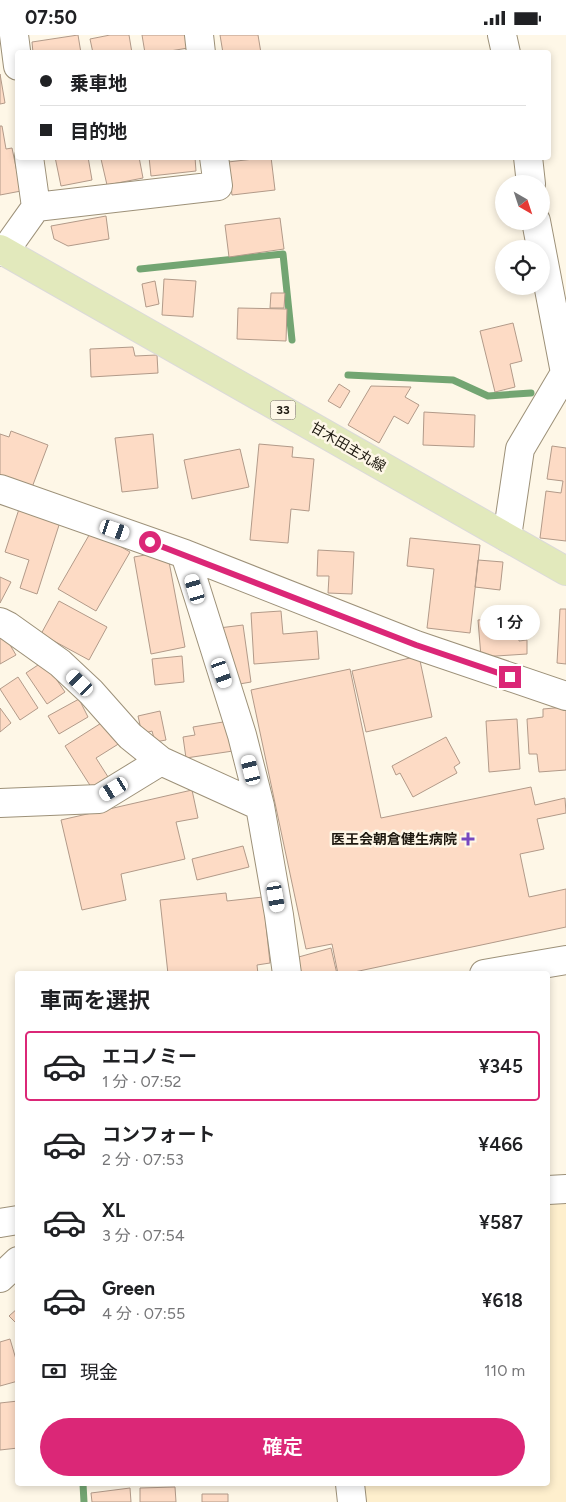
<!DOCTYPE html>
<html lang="ja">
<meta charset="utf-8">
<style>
:root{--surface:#fff;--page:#f6f6f6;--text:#202124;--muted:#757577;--line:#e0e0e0;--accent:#db2777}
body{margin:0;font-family:Figtree,"Noto Sans JP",sans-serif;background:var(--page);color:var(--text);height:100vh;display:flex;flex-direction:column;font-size:19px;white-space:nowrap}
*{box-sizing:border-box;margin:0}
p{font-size:16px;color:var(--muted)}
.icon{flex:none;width:28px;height:28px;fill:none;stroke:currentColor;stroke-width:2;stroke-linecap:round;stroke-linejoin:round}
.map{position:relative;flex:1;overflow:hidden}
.panel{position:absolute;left:15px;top:936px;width:535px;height:515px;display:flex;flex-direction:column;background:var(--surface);border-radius:5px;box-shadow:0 2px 8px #0003}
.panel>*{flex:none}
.banner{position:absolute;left:15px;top:15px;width:536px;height:110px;border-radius:5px;box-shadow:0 2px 8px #0003;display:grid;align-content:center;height:110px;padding:0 25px;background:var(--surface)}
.needle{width:32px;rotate:141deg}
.fabs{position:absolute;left:495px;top:140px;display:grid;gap:10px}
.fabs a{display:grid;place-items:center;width:55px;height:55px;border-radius:50%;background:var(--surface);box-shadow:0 2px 8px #0003;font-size:25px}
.end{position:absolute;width:22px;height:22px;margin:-11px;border:6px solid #db2777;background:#fff;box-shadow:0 0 0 2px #fff}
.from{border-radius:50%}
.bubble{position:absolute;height:35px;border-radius:18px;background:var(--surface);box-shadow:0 2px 8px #0003;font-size:16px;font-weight:600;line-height:35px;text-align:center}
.car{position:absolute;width:15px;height:30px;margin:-15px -8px;border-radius:6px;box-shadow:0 0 4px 1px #0007;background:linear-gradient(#fff 24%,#345 0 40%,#fff 0 76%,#345 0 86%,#fff 0)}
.banner b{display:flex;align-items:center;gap:18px;height:48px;font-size:19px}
.banner b+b{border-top:1px solid var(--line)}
.banner i{width:12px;height:12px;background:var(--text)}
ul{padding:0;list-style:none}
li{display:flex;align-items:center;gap:15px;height:70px;margin:0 10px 8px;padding:0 15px;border:2px solid transparent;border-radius:5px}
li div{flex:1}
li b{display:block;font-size:19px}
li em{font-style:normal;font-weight:600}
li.selected{border-color:var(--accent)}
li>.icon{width:45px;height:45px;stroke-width:1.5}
h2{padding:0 25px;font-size:22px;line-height:60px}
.pay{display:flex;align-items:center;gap:12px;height:55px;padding:0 25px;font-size:19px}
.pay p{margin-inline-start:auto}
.action{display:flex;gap:10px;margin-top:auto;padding:10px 25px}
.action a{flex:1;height:58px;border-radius:30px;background:var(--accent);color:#fff;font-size:20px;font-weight:600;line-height:58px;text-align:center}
.status{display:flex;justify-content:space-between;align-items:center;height:35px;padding:0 25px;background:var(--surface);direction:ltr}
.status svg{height:14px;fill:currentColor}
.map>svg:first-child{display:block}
.built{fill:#feefcd}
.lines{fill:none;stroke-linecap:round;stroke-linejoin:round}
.stream{stroke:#73a572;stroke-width:7}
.building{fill:#fddbc5;stroke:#b29a89}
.street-casing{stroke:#9d9179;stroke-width:30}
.secondary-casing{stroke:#9d9179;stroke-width:30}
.primary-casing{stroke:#dbdad9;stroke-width:30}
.street{stroke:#fff;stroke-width:28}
.secondary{stroke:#fff;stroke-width:28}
.primary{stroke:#e2e9bc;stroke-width:28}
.route{stroke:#db2777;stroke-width:6}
.poi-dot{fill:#7648c0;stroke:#fef7e7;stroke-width:2}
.labels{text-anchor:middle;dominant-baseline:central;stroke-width:5;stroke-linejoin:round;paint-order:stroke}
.shield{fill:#fef7e7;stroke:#605b50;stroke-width:1}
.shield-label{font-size:12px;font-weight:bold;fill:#1d180f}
.street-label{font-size:14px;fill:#1d180f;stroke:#fef7e7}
.poi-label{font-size:14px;font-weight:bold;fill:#1d180f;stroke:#fef7e7;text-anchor:end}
</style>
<div class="status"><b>07:50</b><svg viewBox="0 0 49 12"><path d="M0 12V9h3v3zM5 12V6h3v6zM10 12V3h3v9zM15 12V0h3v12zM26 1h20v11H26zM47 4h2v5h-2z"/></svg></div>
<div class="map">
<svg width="566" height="1467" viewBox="0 0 566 1467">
<rect width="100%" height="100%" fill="#fef7e7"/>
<path class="built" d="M566,1164V1467H361L359,1449H548V1165Z"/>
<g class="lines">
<path class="stream" d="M140,234L283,219L292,305
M348,340L453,345L488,361L531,358
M83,1449L84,1467"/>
</g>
<path class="building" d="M78,0L81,18H33L32,7Z
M110,0H129L132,18H93L90,4Z
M142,0H186L188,13L158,18H145Z
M220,0H258L261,18H223Z
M0,39L5,68L0,69Z
M0,91H2L6,114L12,113L21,156L0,160Z
M55,122H88L92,145L61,151Z
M107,122H139L143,143L107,150L101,124Z
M149,122H195L196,136L151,141Z
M271,122L275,155L232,160L228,127Z
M106,181L109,204L68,211L54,204L51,191Z
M280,183L284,214L229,222L225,190Z
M164,244L196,246L193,282L162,280Z
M155,246L159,269L146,272L142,249Z
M271,258H285L284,273H270Z
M238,273L287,274L286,306L237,304Z
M513,288L522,326L510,329L515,352L495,357L480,296Z
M133,312L135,321L157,320L158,338L91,342L90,314Z
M339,349L350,356L340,373L328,366Z
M371,351L411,352L405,362L419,370L408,389L394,381L379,408L348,390Z
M424,377L475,380L474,412L423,410Z
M11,396L48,410L31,455L0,444V399L9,402Z
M153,399L158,453L122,457L115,403Z
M259,409L293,412L292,422L314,424L309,476L291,474L288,508L250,505Z
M552,411L566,413V506L540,503L546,456L561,458L563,446L547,444Z
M240,414L249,452L192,464L184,425Z
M19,474L60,487L37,559L20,553L29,525L5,517Z
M92,495L130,517L96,576L58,554Z
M410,503L480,510L470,598L427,593L434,534L407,531Z
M318,515L354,517L352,559L328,558L329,541H317Z
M167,516L185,612L151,619L134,522Z
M478,525L503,527L500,555L475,552Z
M0,542L11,547L0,568Z
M59,566L107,592L89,625L41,599Z
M560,574H566V629L557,628Z
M281,576L283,599L317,596L319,624L254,629L251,578Z
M518,582L519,606L527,605V619L481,622L478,585Z
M243,590L251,647L228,651L219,593Z
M0,593L16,620L0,629Z
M182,621L184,647L155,650L152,624Z
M419,621L432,682L366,697L352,636Z
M44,626L65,657L47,669L26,638Z
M350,634L381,783L531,752L535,770L565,763L566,778L537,784L544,814L520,819L529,862L566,854V892L345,939H338L332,909L306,914L251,655Z
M18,642L38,673L20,685L0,654Z
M79,664L88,682L59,699L48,681Z
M566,672V735L539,737L537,719H529L527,684L543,682V674Z
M0,673L11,688L0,697Z
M160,676L166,705L155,707L152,696L142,699L138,681Z
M517,684L520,734L489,737L486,686Z
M106,685L120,708L96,723L110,745L93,755L65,711Z
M229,686L233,716L186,723L183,702L195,700L193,692Z
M446,702L460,728L454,732L457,738L413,762L400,738L396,740L392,731Z
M192,755L198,783L176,787L185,824L121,839L126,865L82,875L61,785Z
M243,811L249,832L197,845L192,824Z
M226,858L227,866L263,862L270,928L257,930L258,939H168L160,865Z
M331,913L337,939H299L295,923Z
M18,1273V1288H16L9,1281Z
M10,1304L18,1331V1346L0,1351V1307Z
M18,1366V1413L0,1415V1368Z
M175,1452L176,1467H140V1453Z
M130,1453L131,1467H92L91,1458Z
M202,1459H228V1467H202Z"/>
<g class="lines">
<g class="street-casing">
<path id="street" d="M14,0L18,31
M199,0L201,18
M502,0L506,18
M528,122L531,149
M36,172L218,151L214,122
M4,217L36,172L29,122
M0,454L185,519L416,610L566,661
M507,502L520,414L565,338L536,186
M185,519L242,700L260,771L279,880L287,939
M0,587L8,591L60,628L91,657L130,701L161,726L260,771
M0,768L99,764L161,726
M548,1155L566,1154
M0,1188L18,1185
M350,1449L352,1467"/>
</g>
<g class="secondary-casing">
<path id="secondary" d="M484,939L566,925
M0,1243L18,1226"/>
</g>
<g class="primary-casing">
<path id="primary" d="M0,214L566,536"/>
</g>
<use href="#street" class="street"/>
<use href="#secondary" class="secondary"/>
<use href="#primary" class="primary"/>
</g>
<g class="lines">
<path class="route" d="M150,507L416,610L510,642"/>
</g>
<path class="poi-dot" d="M465.5 796.5h5v5h5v5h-5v5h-5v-5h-5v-5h5z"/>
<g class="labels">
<rect class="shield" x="270.5" y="365.5" width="25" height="19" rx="4"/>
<g class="shield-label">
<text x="283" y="375">33</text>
</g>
<g class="street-label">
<text transform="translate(348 412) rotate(30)">甘木田主丸線</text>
</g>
<g class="poi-label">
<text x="457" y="804">医王会朝倉健生病院</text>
</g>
</g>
</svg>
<div class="fabs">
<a><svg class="needle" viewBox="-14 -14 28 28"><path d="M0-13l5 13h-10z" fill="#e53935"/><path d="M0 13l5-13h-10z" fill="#757577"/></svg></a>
<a><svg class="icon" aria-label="locate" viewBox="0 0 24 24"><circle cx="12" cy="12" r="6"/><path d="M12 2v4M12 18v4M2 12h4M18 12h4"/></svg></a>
</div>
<i class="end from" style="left:150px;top:507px"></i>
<i class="end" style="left:510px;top:642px"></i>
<div class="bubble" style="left:480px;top:570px;width:60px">1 分</div>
<i class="car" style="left:115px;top:495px;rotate:109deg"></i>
<i class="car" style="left:195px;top:554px;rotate:343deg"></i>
<i class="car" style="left:222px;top:638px;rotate:161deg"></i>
<i class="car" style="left:80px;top:648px;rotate:314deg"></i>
<i class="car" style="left:251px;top:735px;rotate:346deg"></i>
<i class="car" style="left:114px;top:754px;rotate:239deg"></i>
<i class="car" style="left:276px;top:862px;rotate:170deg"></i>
<div class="banner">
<b><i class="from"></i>乗車地</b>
<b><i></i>目的地</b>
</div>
<section class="panel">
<h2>車両を選択</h2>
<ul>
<li class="selected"><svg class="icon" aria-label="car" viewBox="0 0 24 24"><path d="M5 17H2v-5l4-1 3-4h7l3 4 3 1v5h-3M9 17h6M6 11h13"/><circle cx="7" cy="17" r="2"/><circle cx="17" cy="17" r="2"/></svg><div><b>エコノミー</b><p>1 分 · 07:52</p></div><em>¥345</em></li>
<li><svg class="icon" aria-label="car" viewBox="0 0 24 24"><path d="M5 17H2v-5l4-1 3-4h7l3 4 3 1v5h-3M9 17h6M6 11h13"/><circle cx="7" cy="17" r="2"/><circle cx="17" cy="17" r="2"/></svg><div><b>コンフォート</b><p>2 分 · 07:53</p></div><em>¥466</em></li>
<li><svg class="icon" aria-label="car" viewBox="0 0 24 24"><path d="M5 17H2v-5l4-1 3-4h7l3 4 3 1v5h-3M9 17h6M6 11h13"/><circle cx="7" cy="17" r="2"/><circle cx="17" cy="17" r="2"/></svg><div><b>XL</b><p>3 分 · 07:54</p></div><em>¥587</em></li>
<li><svg class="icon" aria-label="car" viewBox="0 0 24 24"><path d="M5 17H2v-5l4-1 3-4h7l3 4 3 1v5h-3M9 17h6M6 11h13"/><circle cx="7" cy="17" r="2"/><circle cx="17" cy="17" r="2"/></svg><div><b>Green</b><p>4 分 · 07:55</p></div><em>¥618</em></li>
</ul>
<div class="pay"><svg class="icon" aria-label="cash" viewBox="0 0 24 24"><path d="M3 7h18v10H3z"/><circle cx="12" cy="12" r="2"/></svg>現金<p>110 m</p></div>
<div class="action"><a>確定</a></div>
</section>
</div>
